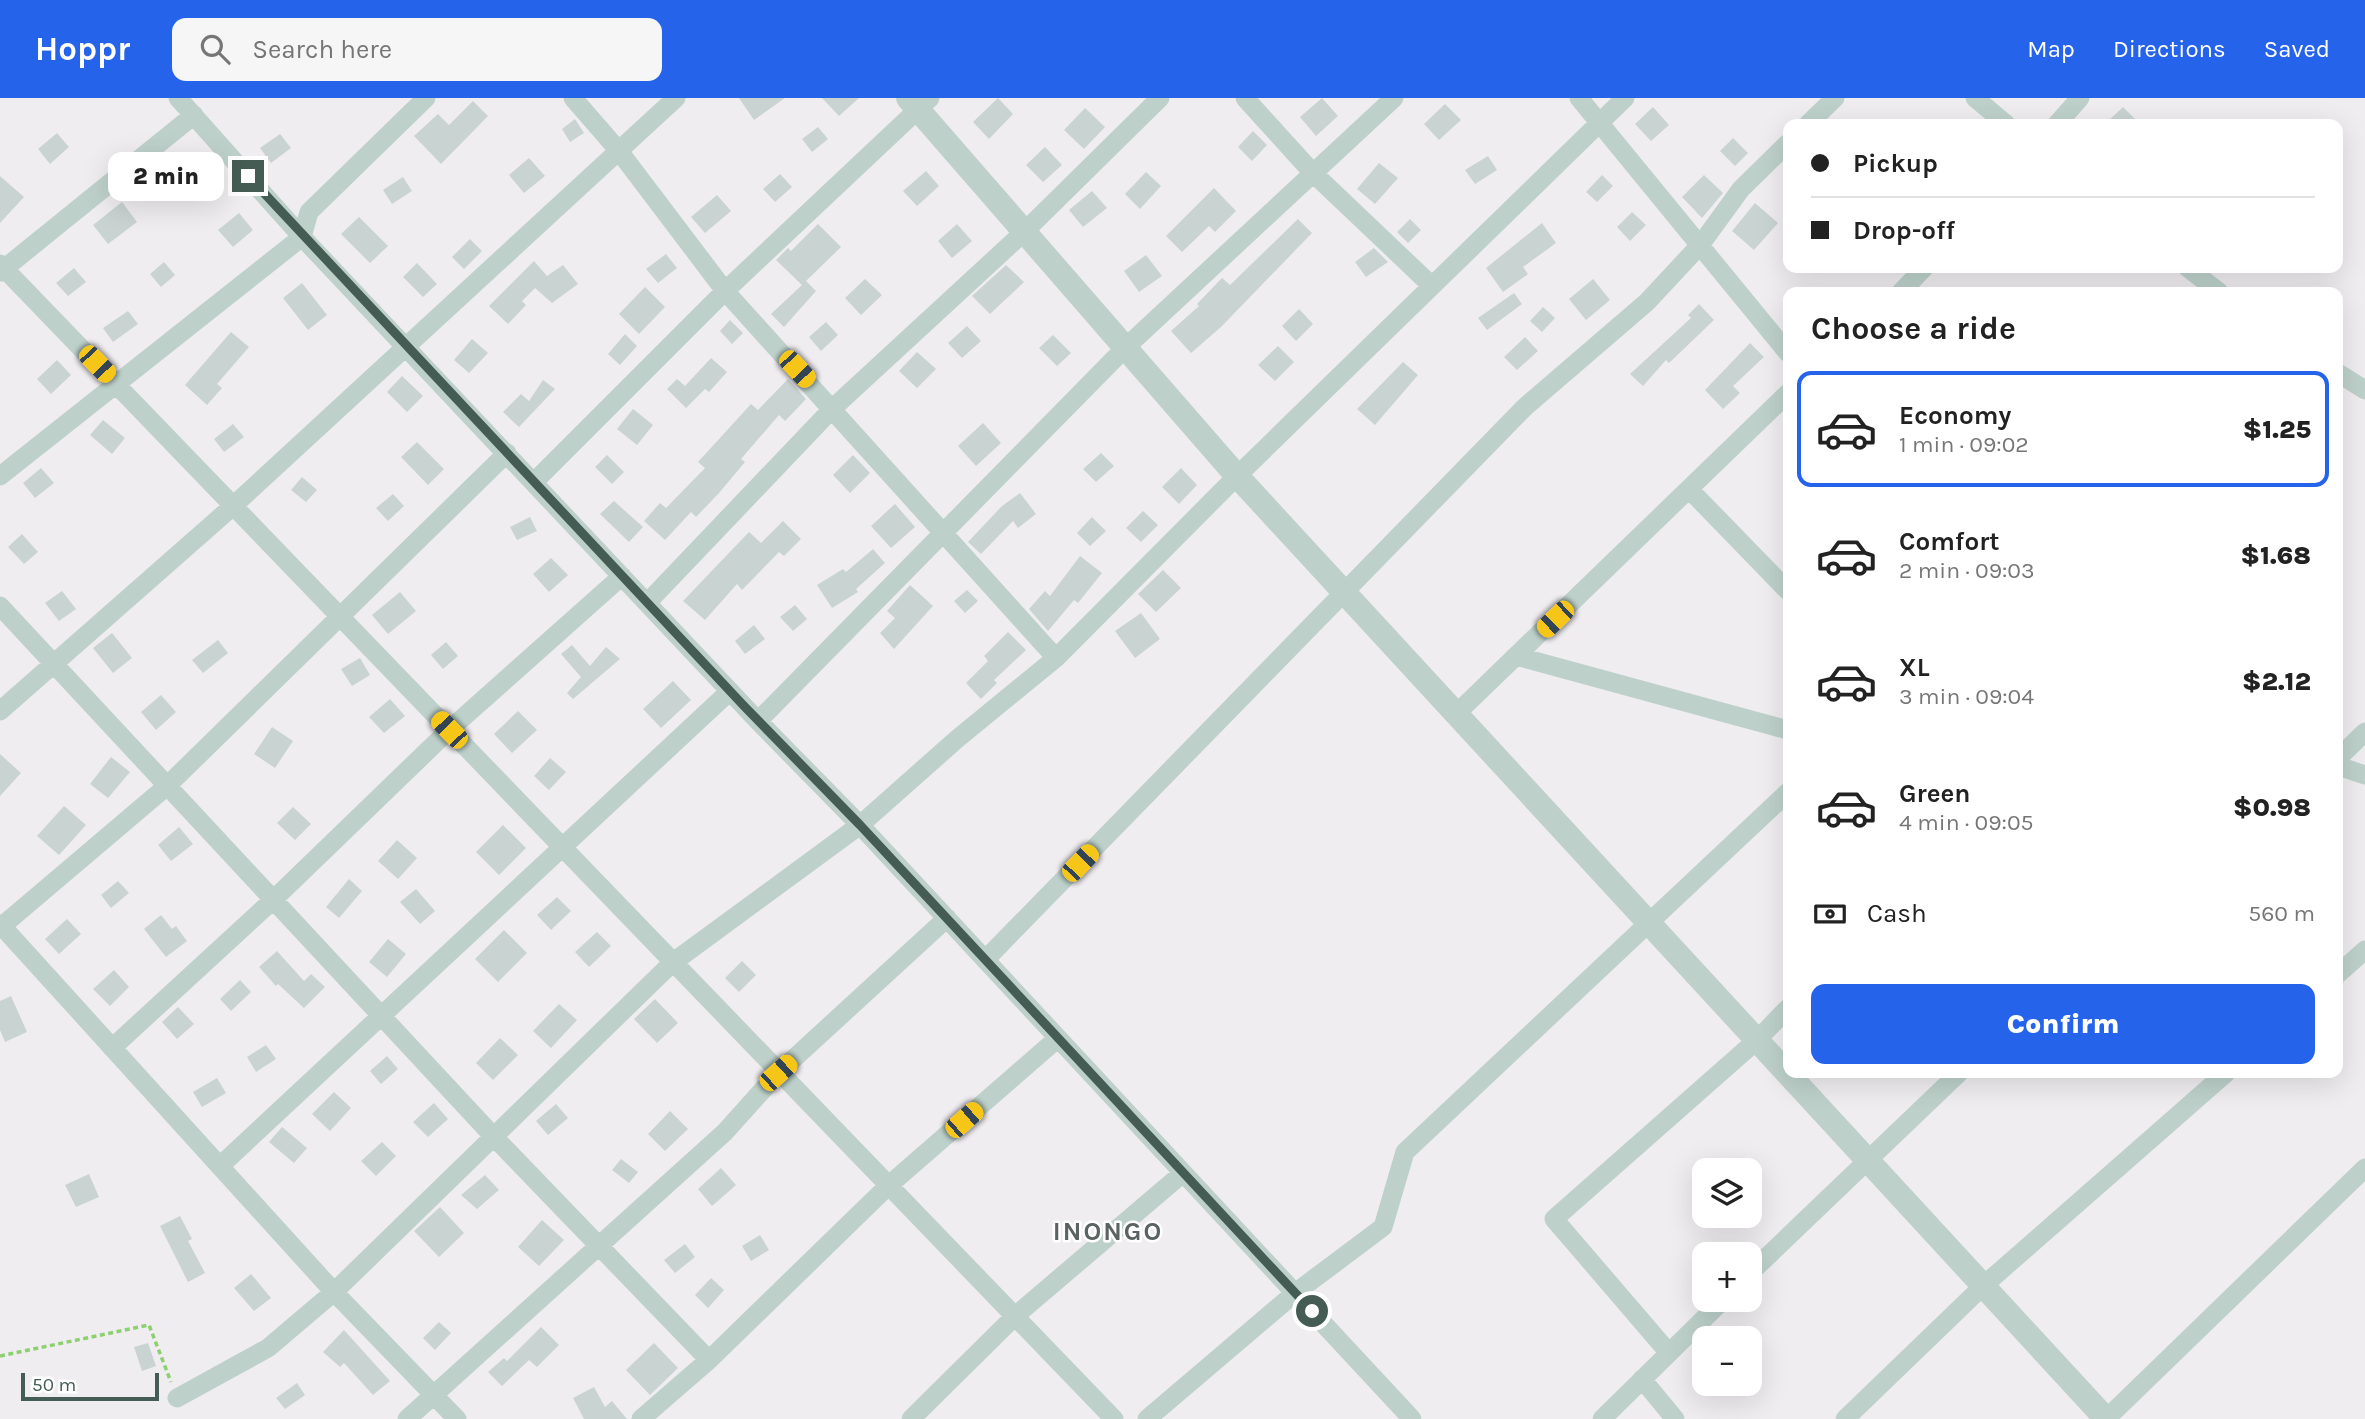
<!DOCTYPE html>
<meta charset="utf-8">
<style>
:root{--surface:#fff;--page:#f6f6f6;--text:#222;--muted:#767676;--line:#e0e0e0;--accent:#2563eb}
body{margin:0;font-family:Karla,sans-serif;background:var(--page);color:var(--text);height:100vh;display:flex;flex-direction:column;font-size:26px;white-space:nowrap}
*{box-sizing:border-box;margin:0}
p{font-size:23px;color:var(--muted)}
.icon{flex:none;width:38px;height:38px;fill:none;stroke:currentColor;stroke-width:2;stroke-linecap:round;stroke-linejoin:round}
.map{position:relative;flex:1;overflow:hidden}
.drawer{position:absolute;left:1783px;top:189px;width:560px;height:791px;display:flex;flex-direction:column;background:var(--surface);border-radius:14px;box-shadow:0 7px 28px #0002}
.drawer>*{flex:none}
.hud{position:absolute;left:1783px;top:21px;width:560px;height:154px;border-radius:14px;box-shadow:0 7px 28px #0002;display:grid;align-content:center;height:154px;padding:0 28px;background:var(--surface)}
.controls{position:absolute;left:1692px;top:1060px;display:grid;gap:14px}
.controls a{display:grid;place-items:center;width:70px;height:70px;border-radius:14px;background:var(--surface);box-shadow:0 7px 28px #0002;font-size:35px}
.scale{position:absolute;left:21px;bottom:18px;width:138px;box-sizing:border-box;padding-left:7px;border:4px solid #455c54;border-top:0;font-size:19px;line-height:24px;white-space:nowrap;color:#455c54;-webkit-text-stroke:5px #fff;paint-order:stroke}
.end{position:absolute;width:32px;height:32px;margin:-16px;border:9px solid #455c54;background:#fff;box-shadow:0 0 0 4px #fff}
.from{border-radius:50%}
.bubble{position:absolute;height:49px;border-radius:14px;background:var(--surface);box-shadow:0 7px 28px #0002;font-size:23px;font-weight:800;line-height:49px;text-align:center}
.car{position:absolute;width:21px;height:42px;margin:-21px -10px;border-radius:9px;box-shadow:0 0 5px 2px #0007;background:linear-gradient(#f5c518 24%,#345 0 40%,#f5c518 0 76%,#345 0 86%,#f5c518 0)}
.hud b{display:flex;align-items:center;gap:24px;height:66px;font-size:26px}
.hud b+b{border-top:2px solid var(--line)}
.hud i{width:18px;height:18px;background:var(--text)}
ul{padding:0;list-style:none}
li{display:flex;align-items:center;gap:21px;height:116px;margin:0 14px 10px;padding:0 14px;border:4px solid transparent;border-radius:14px}
li div{flex:1}
li b{display:block;font-size:26px}
li em{font-style:normal;font-weight:800}
li.current{border-color:var(--accent)}
li>.icon{width:63px;height:63px;stroke-width:1.5}
h2{padding:0 28px;font-size:32px;line-height:84px}
.pay{display:flex;align-items:center;gap:18px;height:77px;padding:0 28px;font-size:26px}
.pay p{margin-inline-start:auto}
.cta{display:flex;gap:14px;margin-top:auto;padding:14px 28px}
.cta a{flex:1;height:80px;border-radius:14px;background:var(--accent);color:#fff;font-size:28px;font-weight:800;line-height:80px;text-align:center}
header{display:flex;align-items:center;gap:42px;box-sizing:border-box;height:98px;padding:0 35px;background:var(--accent);color:#fff}
header strong{font-size:33px}
nav{display:flex;gap:38px;margin-inline-start:auto;font-size:24px}
.search{width:490px;height:63px;background:var(--page);display:flex;align-items:center;gap:18px;box-sizing:border-box;padding:0 24px;border-radius:14px;color:var(--muted);font-size:26px}
.map>svg:first-child{display:block}
.building{fill:#c9d3d2}
.lines{fill:none;stroke-linecap:round;stroke-linejoin:round}
.path{stroke:#8cd070;stroke-width:3.5;stroke-dasharray:5 3.5;stroke-linecap:butt}
.minor{stroke:#bdd1ca;stroke-width:19}
.tertiary{stroke:#bdd1ca;stroke-width:24}
.route{stroke:#455c54;stroke-width:9}
.labels{text-anchor:middle;dominant-baseline:central;stroke-width:5;stroke-linejoin:round;paint-order:stroke}
.district-label{font-size:26px;font-weight:bold;letter-spacing:2px;fill:#5a6361;stroke:#fff}
</style>
<header>
<strong>Hoppr</strong>
<div class="search"><svg class="icon" aria-label="search" viewBox="0 0 24 24"><circle cx="10" cy="10" r="6"/><path d="M15 15l6 6"/></svg>Search here</div>
<nav><a>Map</a><a>Directions</a><a>Saved</a></nav>
</header>
<div class="map">
<svg width="2365" height="1321" viewBox="0 0 2365 1321">
<rect width="100%" height="100%" fill="#f0edf0"/>
<path class="building" d="M739,0H785L754,22Z
M822,0H859L839,18Z
M998,0L1013,16L989,41L973,24Z
M1322,0L1338,18L1316,38L1300,19Z
M473,3L488,18L441,66L414,38L438,16L449,27Z
M1445,6L1461,22L1439,42L1424,26Z
M1653,9L1669,27L1651,43L1635,26Z
M2123,9L2140,26H2105Z
M1085,10L1105,29L1084,51L1064,32Z
M575,21L584,35L570,44L562,31Z
M818,29L828,41L812,54L802,41Z
M1253,33L1267,47L1252,63L1238,49Z
M57,35L69,49L50,66L38,51Z
M280,36L291,50L271,65L260,50Z
M1733,40L1748,55L1735,68L1720,53Z
M1045,49L1062,67L1043,84L1026,67Z
M198,55L209,69L193,83L181,69Z
M1488,58L1497,72L1475,86L1465,72Z
M529,60L545,78L524,95L509,77Z
M1379,65L1398,80L1375,106L1357,91Z
M926,73L939,88L917,108L903,93Z
M1146,74L1161,88L1140,111L1125,96Z
M780,76L792,89L775,104L763,91Z
M1602,77L1613,88L1597,104L1586,94Z
M1704,77L1723,95L1702,120L1682,99Z
M0,78L24,99L0,125Z
M403,79L412,93L392,106L383,92Z
M1214,90L1236,113L1215,134L1209,128L1182,154L1166,138Z
M1092,93L1107,110L1083,129L1069,112Z
M717,97L731,113L705,135L691,119Z
M122,104L137,124L108,146L93,127Z
M1755,105L1778,125L1754,152L1732,133Z
M1632,114L1646,127L1630,143L1617,129Z
M239,115L253,132L233,149L218,132Z
M359,119L388,148L370,165L341,136Z
M1298,121L1312,135L1221,229L1191,255L1171,233L1199,208L1197,206L1222,180L1230,187Z
M1410,121L1421,132L1408,145L1397,134Z
M1542,125L1556,145L1523,169L1528,176L1503,194L1486,170Z
M818,126L841,149L806,183L816,193L784,229L771,216L802,187L776,162L788,150L791,153Z
M957,126L972,143L952,160L938,143Z
M470,141L482,153L464,171L452,159Z
M1374,150L1388,164L1366,179L1355,164Z
M666,156L677,170L658,185L646,171Z
M1146,157L1162,178L1139,194L1124,173Z
M534,163L547,178L563,167L578,186L552,205L535,190L522,203L526,207L508,226L489,208Z
M164,164L175,177L161,189L150,176Z
M417,165L437,186L423,199L403,179Z
M1006,167L1024,184L990,216L972,198Z
M74,170L86,184L68,198L56,185Z
M865,181L882,197L861,217L845,200Z
M1593,181L1610,202L1586,222L1569,201Z
M302,185L327,217L308,232L283,200Z
M645,189L665,209L639,236L619,216Z
M1514,195L1522,206L1487,232L1478,220Z
M1699,206L1714,222L1669,265L1666,262L1643,288L1630,276L1691,220L1688,217Z
M1543,209L1555,220L1542,234L1530,223Z
M1299,211L1313,226L1296,243L1282,228Z
M128,213L138,226L113,244L103,230Z
M730,222L743,235L732,246L720,233Z
M826,224L838,237L821,253L809,239Z
M967,228L981,243L962,260L948,245Z
M231,234L249,249L217,286L222,290L207,307L185,287Z
M625,236L637,248L620,267L608,256Z
M1053,237L1071,255L1057,268L1039,250Z
M1525,239L1538,253L1517,272L1504,259Z
M472,241L488,255L469,275L454,262Z
M1750,245L1764,259L1733,288L1740,295L1723,311L1705,292Z
M1278,248L1294,264L1275,283L1258,267Z
M917,254L936,271L917,290L899,273Z
M711,260L727,274L709,294L705,291L686,310L667,291L677,281L685,288Z
M57,262L71,277L51,296L37,281Z
M1403,264L1418,277L1375,327L1357,311Z
M402,278L423,298L407,314L387,294Z
M788,281L806,301L785,323L779,317L741,361L745,364L719,395L696,419L691,414L665,442L644,423L660,405L666,410L705,370L698,364L751,306L758,312Z
M543,282L555,291L519,329L503,314L521,296L529,303Z
M633,311L653,327L637,347L617,331Z
M103,322L125,340L112,356L90,337Z
M983,325L1001,345L976,368L958,348Z
M233,326L244,339L224,354L214,341Z
M417,344L444,371L428,387L401,359Z
M1101,355L1114,368L1096,384L1083,371Z
M607,357L624,374L612,386L595,369Z
M853,357L870,375L850,395L833,377Z
M41,370L54,385L35,400L23,385Z
M1181,370L1197,387L1179,406L1162,389Z
M302,379L317,392L306,404L291,392Z
M1020,395L1036,416L1018,430L1013,423L981,456L968,444L1002,408Z
M393,396L404,408L388,423L376,410Z
M614,403L643,429L629,444L600,416Z
M895,406L915,429L891,450L871,428Z
M1143,413L1158,427L1141,444L1126,430Z
M530,419L537,433L517,442L510,429Z
M1092,419L1106,433L1090,448L1077,435Z
M783,423L801,441L784,458L779,454L742,492L737,486L705,522L683,503L749,434L761,445Z
M22,436L38,454L24,466L8,449Z
M873,451L885,465L856,491L858,494L832,510L817,487L843,471L846,474Z
M1080,458L1102,475L1078,505L1074,502L1048,533L1029,511L1045,493L1050,498Z
M551,460L568,477L549,494L533,476Z
M1163,472L1181,490L1156,514L1138,496Z
M910,487L933,508L894,551L880,535L895,520L887,513Z
M967,492L978,503L965,515L954,503Z
M62,493L76,511L59,523L45,505Z
M400,494L416,513L388,536L372,517Z
M795,507L807,521L793,533L780,519Z
M1141,515L1160,541L1135,560L1115,533Z
M754,527L765,541L745,556L735,543Z
M1008,534L1026,552L994,582L997,585L981,601L966,585L988,563L984,558Z
M112,535L132,560L113,575L93,550Z
M218,542L228,555L203,575L192,562Z
M446,544L458,558L443,571L431,557Z
M572,547L590,568L606,549L620,561L573,601L567,595L581,579L561,556Z
M360,560L370,577L352,588L341,571Z
M673,583L691,602L661,630L643,611Z
M161,597L176,614L156,632L141,614Z
M390,601L405,618L384,635L369,619Z
M518,613L537,632L512,655L494,636Z
M272,629L293,643L275,670L254,656Z
M0,656L21,675L0,698Z
M111,659L130,674L108,700L90,686Z
M550,660L566,674L549,692L534,678Z
M64,708L86,727L59,757L37,738Z
M293,709L311,726L295,742L277,725Z
M503,727L526,750L499,777L476,754Z
M179,729L193,746L171,763L158,747Z
M397,742L417,760L398,781L378,763Z
M349,781L362,793L339,820L326,809Z
M118,783L129,795L111,810L101,797Z
M416,791L435,813L420,826L400,804Z
M557,799L571,813L551,832L537,817Z
M161,817L172,831L176,828L187,843L166,859L144,831Z
M67,821L81,836L59,856L45,841Z
M504,832L527,855L498,884L475,861Z
M597,834L611,848L589,869L575,854Z
M388,841L406,856L387,879L369,864Z
M277,853L304,883L311,876L325,889L304,910L278,886L276,888L259,869Z
M742,863L756,877L739,894L725,880Z
M114,872L129,889L110,908L93,891Z
M240,882L251,894L231,913L220,901Z
M11,898L27,934L5,944L0,932V903Z
M655,901L678,925L657,945L634,921Z
M559,906L577,922L551,950L533,933Z
M178,909L194,926L177,941L162,924Z
M500,940L518,957L493,982L476,965Z
M266,947L276,961L256,974L247,959Z
M387,958L398,971L381,986L370,973Z
M217,980L226,995L202,1009L193,994Z
M334,994L351,1010L330,1033L312,1016Z
M434,1005L448,1021L428,1039L413,1024Z
M556,1006L568,1020L548,1037L536,1023Z
M670,1013L688,1031L665,1053L648,1036Z
M282,1029L307,1050L294,1065L269,1044Z
M382,1044L396,1058L376,1078L361,1063Z
M621,1061L638,1074L629,1085L612,1072Z
M721,1070L736,1087L712,1108L698,1091Z
M89,1076L99,1099L76,1109L65,1087Z
M485,1077L499,1092L477,1111L461,1097Z
M440,1109L464,1135L439,1159L414,1133Z
M180,1118L192,1141L188,1143L205,1175L188,1184L160,1128Z
M542,1122L564,1142L539,1168L518,1149Z
M760,1137L769,1152L751,1163L742,1148Z
M685,1146L695,1159L675,1175L664,1162Z
M251,1176L271,1200L254,1213L234,1190Z
M711,1180L724,1192L708,1210L695,1197Z
M439,1224L451,1235L435,1252L423,1240Z
M541,1229L559,1247L537,1269L529,1262L502,1288L488,1274L504,1260L507,1263Z
M344,1232L390,1283L373,1297L344,1265L340,1269L323,1254Z
M148,1245L156,1268L142,1273L134,1249Z
M654,1245L678,1270L650,1297L626,1272Z
M297,1285L305,1297L285,1311L276,1300Z
M594,1289L605,1309L612,1303L627,1321H584L573,1300Z"/>
<g class="lines">
<path class="path" d="M0,1258L149,1227L171,1284"/>
<path class="minor" d="M178,0L302,139L758,623L860,727L1412,1321
M573,0L619,53L725,193L1056,560
M1245,0L1312,74L1432,188
M1579,0L1788,255
M1975,0L2006,26
M1808,26L1835,0
M2057,26L2080,0
M0,166L1114,1321
M2188,170L2219,194
M0,174L194,17
M1901,194L1924,170
M2338,275L2365,292
M0,378L302,139L309,114L426,0
M534,384L725,193L930,0
M1689,391L1788,493
M647,505L833,310L1025,133L1160,0
M0,508L494,1039L709,1262
M1516,558L1788,632
M0,613L233,408L676,0
M1456,616L1788,295
M758,623L1125,250L1394,0
M2338,660L2365,634
M2338,668L2365,677
M0,826L334,1194L457,1321
M2,828L167,688L507,355
M985,862L1525,309L1647,204L1701,146L1741,91L1788,45
M2338,876L2365,852
M112,950L273,802L449,632L622,478
M220,1068L730,593
M1750,1175L1959,975
M1669,1255L1554,1121L1757,942L1788,910
M1642,1281L1675,1321
M177,1300L268,1250L334,1194L672,865L860,727L957,641L1056,560L1237,378L1625,0
M407,1321L725,1034L778,975L947,820
M641,1321L709,1262L888,1088L1058,940
M911,1321L1015,1218L1183,1075
M1147,1321L1295,1195L1383,1129L1405,1054L1788,694
M1602,1321L1723,1202
M1845,1321L1983,1188L2226,975
M2106,1321L2365,1070"/>
<path class="tertiary" d="M908,0L1237,378L2106,1321"/>
</g>
<g class="lines">
<path class="route" d="M248,78L744,608L860,727L1312,1213"/>
</g>
<g class="labels">
<g class="district-label">
<text x="1108" y="1133">INONGO</text>
</g>
</g>
</svg>
<div class="controls">
<a><svg class="icon" aria-label="layers" viewBox="0 0 24 24"><path d="M12 4l9 5-9 5-9-5zM3 14l9 5 9-5"/></svg></a>
<a>+</a>
<a>−</a>
</div>
<div class="scale">50 m</div>
<i class="end from" style="left:1312px;top:1213px"></i>
<i class="end" style="left:248px;top:78px"></i>
<div class="bubble" style="left:108px;top:54px;width:116px">2 min</div>
<i class="car" style="left:97px;top:266px;rotate:136deg"></i>
<i class="car" style="left:797px;top:271px;rotate:137deg"></i>
<i class="car" style="left:1555px;top:521px;rotate:226deg"></i>
<i class="car" style="left:449px;top:632px;rotate:316deg"></i>
<i class="car" style="left:1080px;top:765px;rotate:44deg"></i>
<i class="car" style="left:778px;top:975px;rotate:48deg"></i>
<i class="car" style="left:964px;top:1022px;rotate:49deg"></i>
<div class="hud">
<b><i class="from"></i>Pickup</b>
<b><i></i>Drop-off</b>
</div>
<section class="drawer">
<h2>Choose a ride</h2>
<ul>
<li class="current"><svg class="icon" aria-label="car" viewBox="0 0 24 24"><path d="M5 17H2v-5l4-1 3-4h7l3 4 3 1v5h-3M9 17h6M6 11h13"/><circle cx="7" cy="17" r="2"/><circle cx="17" cy="17" r="2"/></svg><div><b>Economy</b><p>1 min · 09:02</p></div><em>$1.25</em></li>
<li><svg class="icon" aria-label="car" viewBox="0 0 24 24"><path d="M5 17H2v-5l4-1 3-4h7l3 4 3 1v5h-3M9 17h6M6 11h13"/><circle cx="7" cy="17" r="2"/><circle cx="17" cy="17" r="2"/></svg><div><b>Comfort</b><p>2 min · 09:03</p></div><em>$1.68</em></li>
<li><svg class="icon" aria-label="car" viewBox="0 0 24 24"><path d="M5 17H2v-5l4-1 3-4h7l3 4 3 1v5h-3M9 17h6M6 11h13"/><circle cx="7" cy="17" r="2"/><circle cx="17" cy="17" r="2"/></svg><div><b>XL</b><p>3 min · 09:04</p></div><em>$2.12</em></li>
<li><svg class="icon" aria-label="car" viewBox="0 0 24 24"><path d="M5 17H2v-5l4-1 3-4h7l3 4 3 1v5h-3M9 17h6M6 11h13"/><circle cx="7" cy="17" r="2"/><circle cx="17" cy="17" r="2"/></svg><div><b>Green</b><p>4 min · 09:05</p></div><em>$0.98</em></li>
</ul>
<div class="pay"><svg class="icon" aria-label="cash" viewBox="0 0 24 24"><path d="M3 7h18v10H3z"/><circle cx="12" cy="12" r="2"/></svg>Cash<p>560 m</p></div>
<div class="cta"><a>Confirm</a></div>
</section>
</div>
